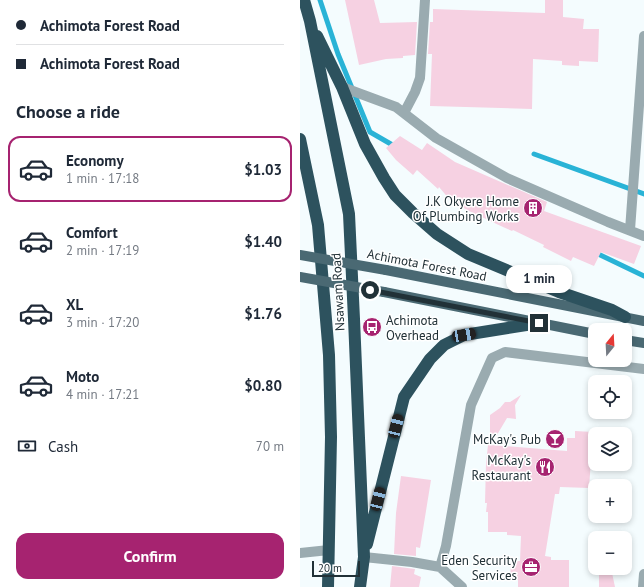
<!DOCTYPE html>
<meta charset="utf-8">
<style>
:root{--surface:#fff;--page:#f6f6f7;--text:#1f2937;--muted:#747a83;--line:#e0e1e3;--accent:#a62370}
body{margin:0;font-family:"PT Sans",sans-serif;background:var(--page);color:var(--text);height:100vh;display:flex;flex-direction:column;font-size:15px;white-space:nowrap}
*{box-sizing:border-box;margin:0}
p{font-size:13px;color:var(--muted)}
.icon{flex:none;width:22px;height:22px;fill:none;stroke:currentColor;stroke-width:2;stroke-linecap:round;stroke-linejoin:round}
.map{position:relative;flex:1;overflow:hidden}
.details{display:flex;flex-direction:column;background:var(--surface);width:300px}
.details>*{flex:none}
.banner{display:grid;align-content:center;height:88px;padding:0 16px;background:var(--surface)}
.needle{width:26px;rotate:18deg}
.controls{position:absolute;left:288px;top:323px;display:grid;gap:8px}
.controls a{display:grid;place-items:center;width:44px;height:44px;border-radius:8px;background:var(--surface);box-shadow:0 2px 6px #0003;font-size:20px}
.scale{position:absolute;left:12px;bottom:10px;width:48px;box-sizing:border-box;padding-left:4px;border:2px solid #213137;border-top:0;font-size:11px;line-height:14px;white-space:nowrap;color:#213137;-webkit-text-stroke:3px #fff;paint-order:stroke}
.end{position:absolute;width:18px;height:18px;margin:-9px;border:5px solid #213137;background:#fff;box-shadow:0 0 0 2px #fff}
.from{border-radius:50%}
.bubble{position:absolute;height:28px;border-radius:12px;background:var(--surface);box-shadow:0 2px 6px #0003;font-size:13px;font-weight:700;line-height:28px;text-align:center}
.car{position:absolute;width:12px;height:24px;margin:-12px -6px;border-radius:5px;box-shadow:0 0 3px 1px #0007;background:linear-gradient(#222 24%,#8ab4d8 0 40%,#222 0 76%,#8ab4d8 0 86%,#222 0)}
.banner b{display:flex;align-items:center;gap:14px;height:38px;font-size:15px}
.banner b+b{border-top:1px solid var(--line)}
.banner i{width:10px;height:10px;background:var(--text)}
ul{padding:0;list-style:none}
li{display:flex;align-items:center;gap:12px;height:66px;margin:0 8px 6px;padding:0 8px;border:2px solid transparent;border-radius:12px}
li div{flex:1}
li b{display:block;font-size:15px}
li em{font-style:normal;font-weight:700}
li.on{border-color:var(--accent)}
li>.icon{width:36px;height:36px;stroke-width:1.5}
h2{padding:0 16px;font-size:18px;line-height:48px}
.pay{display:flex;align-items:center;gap:10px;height:44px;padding:0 16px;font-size:15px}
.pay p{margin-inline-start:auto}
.primary-button{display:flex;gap:8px;margin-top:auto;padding:8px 16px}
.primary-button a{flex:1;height:46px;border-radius:12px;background:var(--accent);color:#fff;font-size:16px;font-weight:700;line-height:46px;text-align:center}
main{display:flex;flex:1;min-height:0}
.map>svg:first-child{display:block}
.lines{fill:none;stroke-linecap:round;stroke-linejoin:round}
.stream{stroke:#29b3d6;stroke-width:5}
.building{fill:#f6d1e2}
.minor{stroke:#9aabb0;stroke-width:10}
.major{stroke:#4a6973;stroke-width:10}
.highway{stroke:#2d525e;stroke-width:12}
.major-bridge{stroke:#4a6973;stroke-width:10}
.route{stroke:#213137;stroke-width:5}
.labels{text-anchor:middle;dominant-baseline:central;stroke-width:3;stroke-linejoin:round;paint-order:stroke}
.poi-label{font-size:13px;fill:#213137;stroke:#fff;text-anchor:end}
.street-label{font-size:13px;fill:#213137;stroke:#fff}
</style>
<main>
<section class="details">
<div class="banner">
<b><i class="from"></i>Achimota Forest Road</b>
<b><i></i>Achimota Forest Road</b>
</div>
<h2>Choose a ride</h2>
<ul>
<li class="on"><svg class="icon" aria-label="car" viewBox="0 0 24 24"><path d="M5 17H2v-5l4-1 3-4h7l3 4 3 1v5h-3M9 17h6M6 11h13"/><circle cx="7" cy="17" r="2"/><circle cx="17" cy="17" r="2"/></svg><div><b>Economy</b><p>1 min · 17:18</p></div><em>$1.03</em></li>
<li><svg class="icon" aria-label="car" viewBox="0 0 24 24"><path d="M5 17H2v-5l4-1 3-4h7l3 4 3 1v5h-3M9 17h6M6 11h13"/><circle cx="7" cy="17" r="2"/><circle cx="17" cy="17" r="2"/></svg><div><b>Comfort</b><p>2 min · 17:19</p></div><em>$1.40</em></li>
<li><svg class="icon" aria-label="car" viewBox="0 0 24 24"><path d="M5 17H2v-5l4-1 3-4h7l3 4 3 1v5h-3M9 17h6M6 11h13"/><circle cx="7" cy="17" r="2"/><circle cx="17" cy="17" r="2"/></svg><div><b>XL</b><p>3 min · 17:20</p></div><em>$1.76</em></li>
<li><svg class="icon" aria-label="car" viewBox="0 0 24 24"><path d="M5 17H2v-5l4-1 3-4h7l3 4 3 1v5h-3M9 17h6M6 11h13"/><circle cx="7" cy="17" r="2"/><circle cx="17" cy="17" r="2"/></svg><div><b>Moto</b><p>4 min · 17:21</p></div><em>$0.80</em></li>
</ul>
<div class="pay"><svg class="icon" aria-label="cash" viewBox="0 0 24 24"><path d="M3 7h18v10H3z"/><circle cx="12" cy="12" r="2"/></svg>Cash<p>70 m</p></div>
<div class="primary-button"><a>Confirm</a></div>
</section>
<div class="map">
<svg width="344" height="587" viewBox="0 0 344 587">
<rect width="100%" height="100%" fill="#f4fcfe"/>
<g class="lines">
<path class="stream" d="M20,0L38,54L70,132L96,147
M234,154L344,194
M294,252L344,276"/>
</g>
<path class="building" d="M45,0H74L80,23L117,22L115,55L103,56V58L86,59L59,65Z
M245,0H263V17L284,19L283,29H299L298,62L279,61V66L262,65V61L233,59L232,109L130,106L132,54H128L130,22H133V9L245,13Z
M100,136L122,150L127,143L155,162L247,202L244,211L341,246L334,264L301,252L294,266L273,257L271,261L243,247L244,245L213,230L212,231L203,227L169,211L150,200L139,187L138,189L117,170L113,175L96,160L86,148Z
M221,395L215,405L216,419L207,418L191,445L267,451V438H275V431L293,432L289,488L260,487L259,494H255L245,556L251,557V560H269V587H218V580H210L211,561H220L221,536L207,535V532H188V512H186L187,503H185L186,463L188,445H190V415L200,408L205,402H210Z
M101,476L131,480L120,548L116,547V556L94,554L96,513Z
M92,566L115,569L114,574L121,577L119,587H90Z
M311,568L315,587H299V571Z"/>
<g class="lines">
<path class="minor" d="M42,87L96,107L136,138L207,178L308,222L344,236
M104,113L115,92L120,78L125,0
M330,230L344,36
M0,553L29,550
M64,557L112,562L140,567L146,546L171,405L192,358L205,352L344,369
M140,567L162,587
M343,587L344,574"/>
<path class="major" d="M86,270L344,321
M84,292L295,334
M325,340L344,343"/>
<path class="highway" d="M4,0L10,21L49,214L54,319L64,557L60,587
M17,36L42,87L65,144L84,178L95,195L113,213L137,234L168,254L259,292L312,310L325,317
M0,139L18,225L29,355L31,437L28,587
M67,544L104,397L130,359L144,345L164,335L239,323"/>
<path class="major-bridge" d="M0,255L86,270
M0,277L84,292"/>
</g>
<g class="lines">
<path class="route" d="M70,290L239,323"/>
</g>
<defs>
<g id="building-disc" transform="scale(1)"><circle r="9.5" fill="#a62370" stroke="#fff"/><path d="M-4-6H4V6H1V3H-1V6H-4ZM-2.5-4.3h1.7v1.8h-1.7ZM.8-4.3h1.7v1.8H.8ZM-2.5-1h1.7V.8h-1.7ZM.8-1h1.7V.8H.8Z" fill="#fff"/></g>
<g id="bus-disc" transform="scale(1)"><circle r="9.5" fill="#a62370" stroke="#fff"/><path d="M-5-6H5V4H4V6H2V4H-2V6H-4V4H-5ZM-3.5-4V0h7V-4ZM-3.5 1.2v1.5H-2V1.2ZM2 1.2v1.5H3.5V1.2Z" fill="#fff"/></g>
<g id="bar-disc" transform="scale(1)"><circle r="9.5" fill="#a62370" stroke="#fff"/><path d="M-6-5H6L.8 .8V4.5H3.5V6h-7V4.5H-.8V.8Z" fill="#fff"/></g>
<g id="restaurant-disc" transform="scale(1)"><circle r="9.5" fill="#a62370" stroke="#fff"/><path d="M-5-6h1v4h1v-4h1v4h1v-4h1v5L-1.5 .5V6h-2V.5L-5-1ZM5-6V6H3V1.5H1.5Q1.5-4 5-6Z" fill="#fff"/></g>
<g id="office-disc" transform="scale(1)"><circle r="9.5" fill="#a62370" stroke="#fff"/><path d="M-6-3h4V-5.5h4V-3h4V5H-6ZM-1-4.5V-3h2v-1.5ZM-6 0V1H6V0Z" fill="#fff"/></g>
</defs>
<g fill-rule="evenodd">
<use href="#building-disc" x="233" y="208"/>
<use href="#bus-disc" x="72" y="327"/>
<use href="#bar-disc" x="255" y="439"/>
<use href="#restaurant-disc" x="245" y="467"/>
<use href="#office-disc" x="231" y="567"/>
</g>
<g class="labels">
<g class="poi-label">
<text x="219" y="201">J.K Okyere Home<tspan x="219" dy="15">Of Plumbing Works</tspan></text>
<text x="86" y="320" text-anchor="start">Achimota<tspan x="86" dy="15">Overhead</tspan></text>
<text x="241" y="439">McKay's Pub</text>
<text x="231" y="460">McKay's<tspan x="231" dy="15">Restaurant</tspan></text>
<text x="217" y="560">Eden Security<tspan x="217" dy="15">Services</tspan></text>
</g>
<g class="street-label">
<text transform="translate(127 265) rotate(11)">Achimota Forest Road</text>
<text transform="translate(38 292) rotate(-93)">Nsawam Road</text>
</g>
</g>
</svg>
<div class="controls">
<a><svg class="needle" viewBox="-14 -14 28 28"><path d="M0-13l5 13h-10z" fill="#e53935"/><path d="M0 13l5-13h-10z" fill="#747a83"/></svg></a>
<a><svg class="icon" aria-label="locate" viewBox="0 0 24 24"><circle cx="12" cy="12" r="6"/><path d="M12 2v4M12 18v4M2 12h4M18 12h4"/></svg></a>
<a><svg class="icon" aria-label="layers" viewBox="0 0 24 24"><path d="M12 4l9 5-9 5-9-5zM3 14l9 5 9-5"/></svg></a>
<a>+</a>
<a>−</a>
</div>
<div class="scale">20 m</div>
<i class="end from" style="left:70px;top:290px"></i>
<i class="end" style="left:239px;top:323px"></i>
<div class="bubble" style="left:206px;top:265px;width:66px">1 min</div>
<i class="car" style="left:164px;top:335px;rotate:80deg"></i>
<i class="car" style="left:96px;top:426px;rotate:14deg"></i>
<i class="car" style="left:78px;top:499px;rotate:14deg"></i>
</div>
</main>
